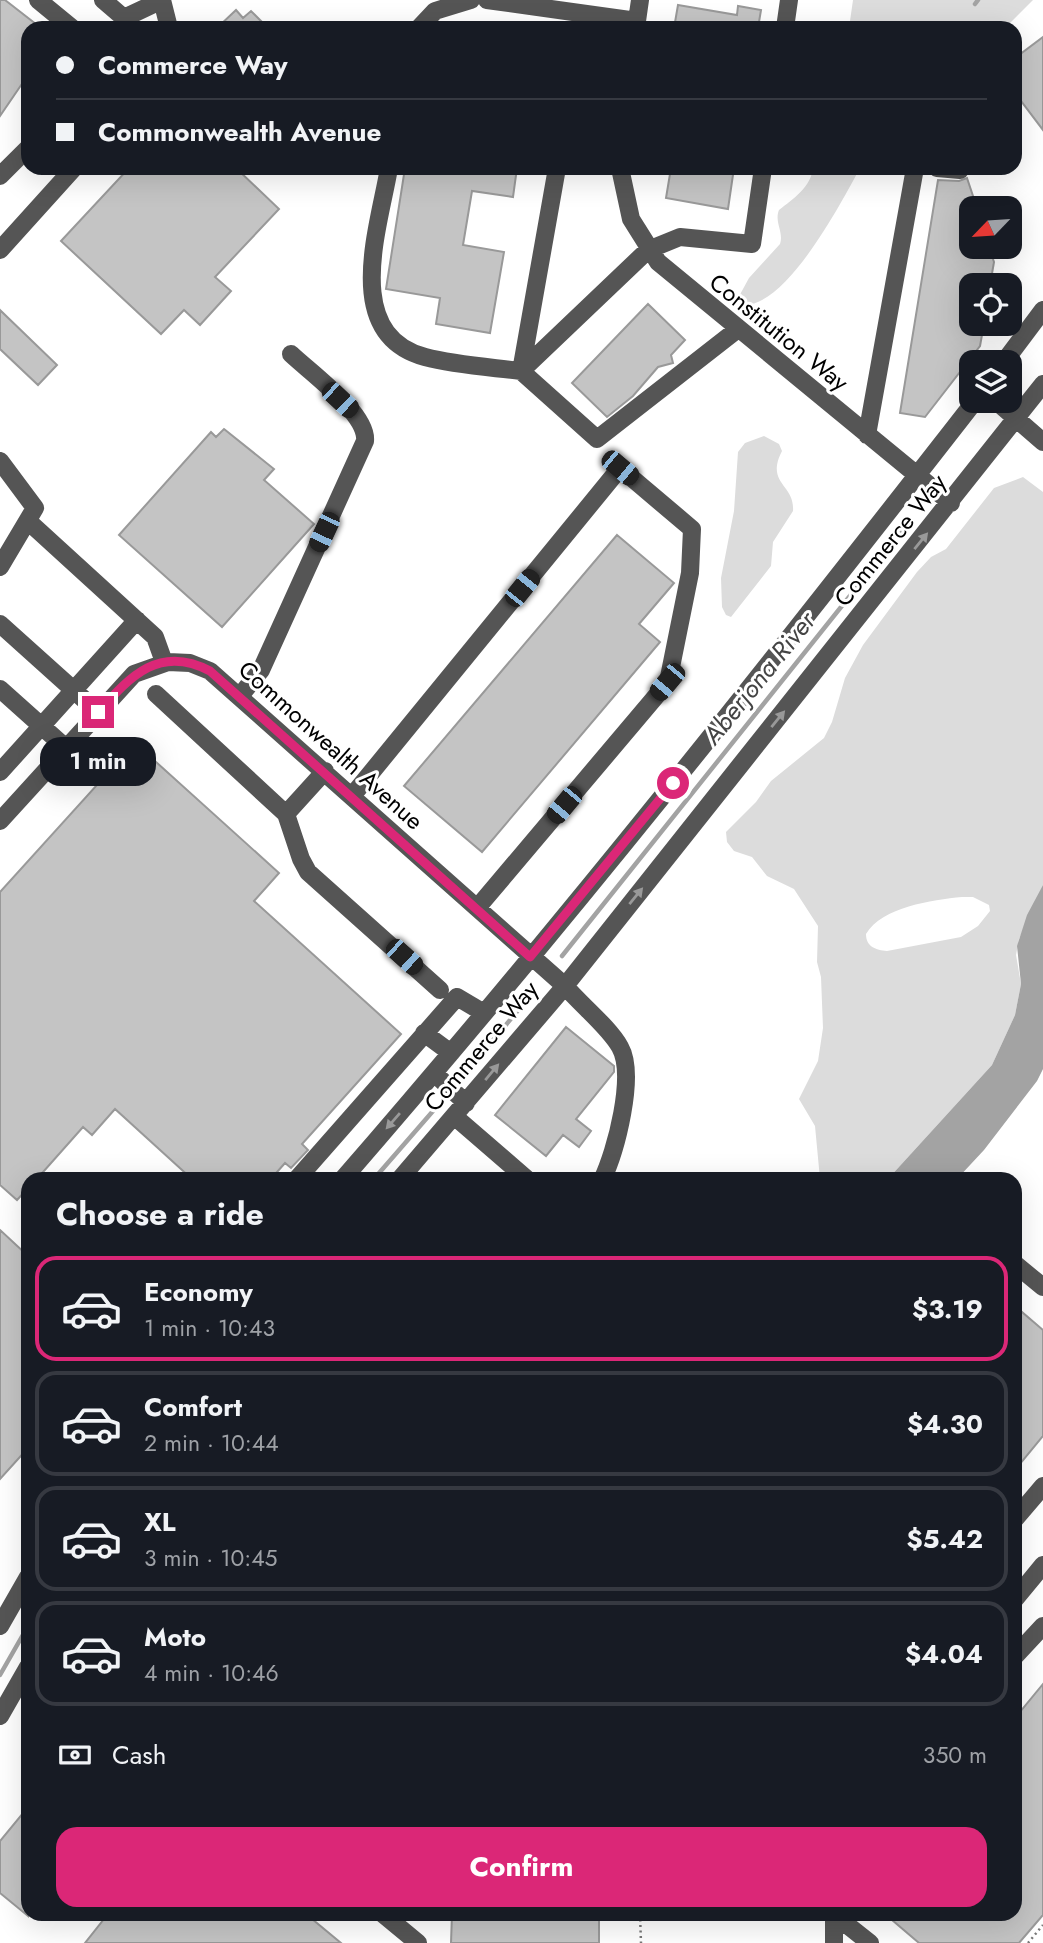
<!DOCTYPE html>
<meta charset="utf-8">
<style>
:root{--surface:#171b24;--page:#242831;--text:#f1f3f6;--muted:#9ea1a6;--line:#363941;--accent:#db2777}
body{margin:0;font-family:Jost,sans-serif;background:var(--page);color:var(--text);height:100vh;display:flex;flex-direction:column;font-size:26px;white-space:nowrap}
*{box-sizing:border-box;margin:0}
p{font-size:23px;color:var(--muted)}
.icon{flex:none;width:38px;height:38px;fill:none;stroke:currentColor;stroke-width:2;stroke-linecap:round;stroke-linejoin:round}
.map{position:relative;flex:1;overflow:hidden}
.details{position:absolute;left:21px;top:1172px;width:1001px;height:749px;display:flex;flex-direction:column;background:var(--surface);border-radius:21px;box-shadow:0 7px 28px #0002}
.details>*{flex:none}
.banner{position:absolute;left:21px;top:21px;width:1001px;height:154px;border-radius:21px;box-shadow:0 7px 28px #0002;display:grid;align-content:center;height:154px;padding:0 35px;background:var(--surface)}
.needle{width:46px;rotate:245deg}
.buttons{position:absolute;left:959px;top:196px;display:grid;gap:14px}
.buttons a{display:grid;place-items:center;width:63px;height:63px;border-radius:14px;background:var(--surface);box-shadow:0 7px 28px #0002;font-size:35px}
.end{position:absolute;width:32px;height:32px;margin:-16px;border:9px solid #db2777;background:#fff;box-shadow:0 0 0 4px #fff}
.from{border-radius:50%}
.bubble{position:absolute;height:49px;border-radius:21px;background:var(--surface);box-shadow:0 7px 28px #0002;font-size:23px;font-weight:700;line-height:49px;text-align:center}
.car{position:absolute;width:21px;height:42px;margin:-21px -10px;border-radius:9px;box-shadow:0 0 5px 2px #0007;background:linear-gradient(#222 24%,#8ab4d8 0 40%,#222 0 76%,#8ab4d8 0 86%,#222 0)}
.banner b{display:flex;align-items:center;gap:24px;height:66px;font-size:26px}
.banner b+b{border-top:2px solid var(--line)}
.banner i{width:18px;height:18px;background:var(--text)}
ul{padding:0;list-style:none}
li{display:flex;align-items:center;gap:21px;height:105px;margin:0 14px 10px;padding:0 21px;border:4px solid var(--line);border-radius:21px}
li div{flex:1}
li b{display:block;font-size:26px}
li em{font-style:normal;font-weight:700}
li.active{border-color:var(--accent)}
li>.icon{width:63px;height:63px;stroke-width:1.5}
h2{padding:0 35px;font-size:32px;line-height:84px}
.pay{display:flex;align-items:center;gap:18px;height:77px;padding:0 35px;font-size:26px}
.pay p{margin-inline-start:auto}
.primary-button{display:flex;gap:14px;margin-top:auto;padding:14px 35px}
.primary-button a{flex:1;height:80px;border-radius:21px;background:var(--accent);color:#fff;font-size:28px;font-weight:700;line-height:80px;text-align:center}
.map>svg:first-child{display:block}
.green{fill:#dcdcdc;fill-rule:evenodd}
.water{fill:#a3a3a3}
.lines{fill:none;stroke-linecap:round;stroke-linejoin:round}
.stream{stroke:#a3a3a3;stroke-width:4.5}
.building{fill:#c4c4c4;stroke:#999;stroke-width:2}
.path{stroke:#777;stroke-width:2.5;stroke-dasharray:2 3.5;stroke-linecap:butt}
.minor{stroke:#555;stroke-width:18}
.oneway{fill:#999}
.route{stroke:#db2777;stroke-width:9}
.labels{text-anchor:middle;dominant-baseline:central;stroke-width:6;stroke-linejoin:round;paint-order:stroke}
.street-label{font-size:24px;fill:#000;stroke:#fff}
.water-label{font-size:26px;font-style:italic;fill:#444;stroke:#fff}
</style>
<div class="map">
<svg width="1043" height="1943" viewBox="0 0 1043 1943">
<rect width="100%" height="100%" fill="#fff"/>
<path class="green" d="M853,0H1033L1005,28H849Z
M813,168H860C842,201 786,309 742,305L737,300L749,278L780,244C784,232 774,222 779,210C793,199 811,187 813,168Z
M764,436L779,444L782,451C765,484 795,484 793,511L773,542L771,566L731,617L726,615L722,607L721,578L734,511L738,452L745,443Z
M1023,477L1043,492V885L1019,939L1016,955L1021,984L1015,1015L992,1065L888,1179H820L815,1126L799,1099L818,1061L823,1028L821,977L817,962L818,926L794,889L767,876L752,857L734,851L727,842L726,832L756,802L771,781L824,738L832,722L845,678L863,645L917,572L931,557L946,549L994,488ZM962,897H973L989,905L990,911L978,926L961,937L887,951C876,950 866,947 866,934C882,907 932,900 962,897Z"/>
<path class="water" d="M1043,885V1069L1037,1081L984,1150L957,1179H888L992,1065L1015,1015L1021,984L1017,946L1027,915Z"/>
<g class="lines">
<path class="stream" d="M975,4L978,0
M562,956L909,522
M469,1069L535,990
M373,1180L433,1111
M0,1675L28,1626"/>
</g>
<path class="building" d="M0,0H5L41,28H28V75L0,116Z
M678,5L737,15L738,6L761,10L758,28H674Z
M236,10L243,18L251,11L268,28H217Z
M1043,37V130L1015,93V58Z
M129,168H236L279,209L215,277L231,291L200,325L184,310L161,334L61,241Z
M405,168H517L513,197L472,191L463,245L504,252L490,333L436,324L440,298L386,289Z
M671,168H734L728,209L666,198Z
M967,178L977,208H971V247H989L994,262L990,285H971V324H984L980,346L925,417L900,413L938,180L959,181Z
M648,304L685,340L671,355L673,363L658,367L633,396L607,417L572,383Z
M0,310L57,365L38,385L0,349Z
M224,429L274,469L264,480L314,524L222,627L119,535L211,432L216,437Z
M617,535L674,583L639,624L660,642L482,852L404,786Z
M135,743L279,873L254,901L401,1034L302,1144L308,1150L291,1168L285,1163L270,1180H193L115,1109L92,1135L83,1127L36,1180H28V1188L17,1200L0,1185V892Z
M566,1027L614,1066V1072L576,1119L591,1131L579,1147L563,1135L546,1156L495,1115Z
M0,1230L28,1256V1448L0,1479Z
M1015,1306L1043,1330V1436L1015,1470Z
M1043,1684V1915L1019,1943H919L885,1914H1015V1718Z
M28,1807V1916L0,1893V1841Z
M108,1914H306L341,1943H85Z
M452,1914H599V1943H451Z"/>
<g class="lines">
<path class="path" d="M640,1914L641,1943
M1028,1943L1043,1925"/>
<path class="minor" d="M38,0L72,28
M103,0L124,18L162,0
M162,0L169,28
M487,0L637,21
M419,28L435,11L471,0
M636,28L640,0
M785,28L789,0
M389,168C379,228 341,334 425,357C455,365 489,367 521,371L648,250L680,237L752,244L763,168
M557,168L521,371L597,439L738,329
M620,168L631,219L658,262L951,503
M937,168L960,170
M0,176L28,148
M0,250L74,168
M1004,362L1043,310
M996,401L1043,442
M867,435L915,168
M0,461L35,508L0,567
M29,522L155,637L164,662
M0,624L98,712
M0,689L66,748
M156,694L286,814L325,771
M240,696L261,670L365,441C368,414 311,373 291,354
M0,772L137,620
M352,796L620,468L692,529L690,573L668,682L477,908
M286,814L301,859L308,872L440,990
M0,821L134,674L168,662L190,663L210,671L565,986C581,1005 609,1027 620,1047C636,1075 616,1151 602,1180
M424,1033L451,1053
M435,1074L466,1103
M454,1116L528,1180
M296,1180L457,997L484,1013
M342,1180C562,927 770,664 975,401
M399,1180L565,986L1043,384
M1015,1264L1043,1287
M1015,1519L1043,1486
M1015,1599L1043,1565
M0,1626L28,1577
M1015,1656L1043,1626
M0,1716L28,1667
M383,1914L418,1943
M834,1921L846,1924L870,1943
M834,1943V1914"/>
</g>
<defs><path id="oneway-solid" d="M-6-.8H1V-3.2L6.5 0L1 3.2V.8H-6Z" transform="scale(1.75)"/></defs>
<g class="oneway">
<use href="#oneway-solid" transform="translate(921 541) rotate(-51)"/>
<use href="#oneway-solid" transform="translate(778 719) rotate(-51)"/>
<use href="#oneway-solid" transform="translate(636 896) rotate(-51)"/>
<use href="#oneway-solid" transform="translate(492 1072) rotate(-50)"/>
<use href="#oneway-solid" transform="translate(393 1121) rotate(131)"/>
</g>
<g class="lines">
<path class="route" d="M98,712C130,677 159,644 210,671L530,957L673,783"/>
</g>
<g class="labels">
<g class="street-label">
<text transform="translate(779 332) rotate(39)">Constitution Way</text>
<text transform="translate(890 540) rotate(-51)">Commerce Way</text>
<text transform="translate(331 745) rotate(42)">Commonwealth Avenue</text>
<text transform="translate(481 1046) rotate(-50)">Commerce Way</text>
</g>
<g class="water-label">
<text transform="translate(759 678) rotate(-51)">Aberjona River</text>
</g>
</g>
</svg>
<div class="buttons">
<a><svg class="needle" viewBox="-14 -14 28 28"><path d="M0-13l5 13h-10z" fill="#e53935"/><path d="M0 13l5-13h-10z" fill="#9ea1a6"/></svg></a>
<a><svg class="icon" aria-label="locate" viewBox="0 0 24 24"><circle cx="12" cy="12" r="6"/><path d="M12 2v4M12 18v4M2 12h4M18 12h4"/></svg></a>
<a><svg class="icon" aria-label="layers" viewBox="0 0 24 24"><path d="M12 4l9 5-9 5-9-5zM3 14l9 5 9-5"/></svg></a>
</div>
<i class="end from" style="left:673px;top:783px"></i>
<i class="end" style="left:98px;top:712px"></i>
<div class="bubble" style="left:40px;top:737px;width:116px">1 min</div>
<i class="car" style="left:340px;top:400px;rotate:133deg"></i>
<i class="car" style="left:620px;top:468px;rotate:130deg"></i>
<i class="car" style="left:324px;top:532px;rotate:205deg"></i>
<i class="car" style="left:522px;top:588px;rotate:39deg"></i>
<i class="car" style="left:667px;top:682px;rotate:220deg"></i>
<i class="car" style="left:564px;top:805px;rotate:220deg"></i>
<i class="car" style="left:404px;top:957px;rotate:132deg"></i>
<div class="banner">
<b><i class="from"></i>Commerce Way</b>
<b><i></i>Commonwealth Avenue</b>
</div>
<section class="details">
<h2>Choose a ride</h2>
<ul>
<li class="active"><svg class="icon" aria-label="car" viewBox="0 0 24 24"><path d="M5 17H2v-5l4-1 3-4h7l3 4 3 1v5h-3M9 17h6M6 11h13"/><circle cx="7" cy="17" r="2"/><circle cx="17" cy="17" r="2"/></svg><div><b>Economy</b><p>1 min · 10:43</p></div><em>$3.19</em></li>
<li><svg class="icon" aria-label="car" viewBox="0 0 24 24"><path d="M5 17H2v-5l4-1 3-4h7l3 4 3 1v5h-3M9 17h6M6 11h13"/><circle cx="7" cy="17" r="2"/><circle cx="17" cy="17" r="2"/></svg><div><b>Comfort</b><p>2 min · 10:44</p></div><em>$4.30</em></li>
<li><svg class="icon" aria-label="car" viewBox="0 0 24 24"><path d="M5 17H2v-5l4-1 3-4h7l3 4 3 1v5h-3M9 17h6M6 11h13"/><circle cx="7" cy="17" r="2"/><circle cx="17" cy="17" r="2"/></svg><div><b>XL</b><p>3 min · 10:45</p></div><em>$5.42</em></li>
<li><svg class="icon" aria-label="car" viewBox="0 0 24 24"><path d="M5 17H2v-5l4-1 3-4h7l3 4 3 1v5h-3M9 17h6M6 11h13"/><circle cx="7" cy="17" r="2"/><circle cx="17" cy="17" r="2"/></svg><div><b>Moto</b><p>4 min · 10:46</p></div><em>$4.04</em></li>
</ul>
<div class="pay"><svg class="icon" aria-label="cash" viewBox="0 0 24 24"><path d="M3 7h18v10H3z"/><circle cx="12" cy="12" r="2"/></svg>Cash<p>350 m</p></div>
<div class="primary-button"><a>Confirm</a></div>
</section>
</div>
